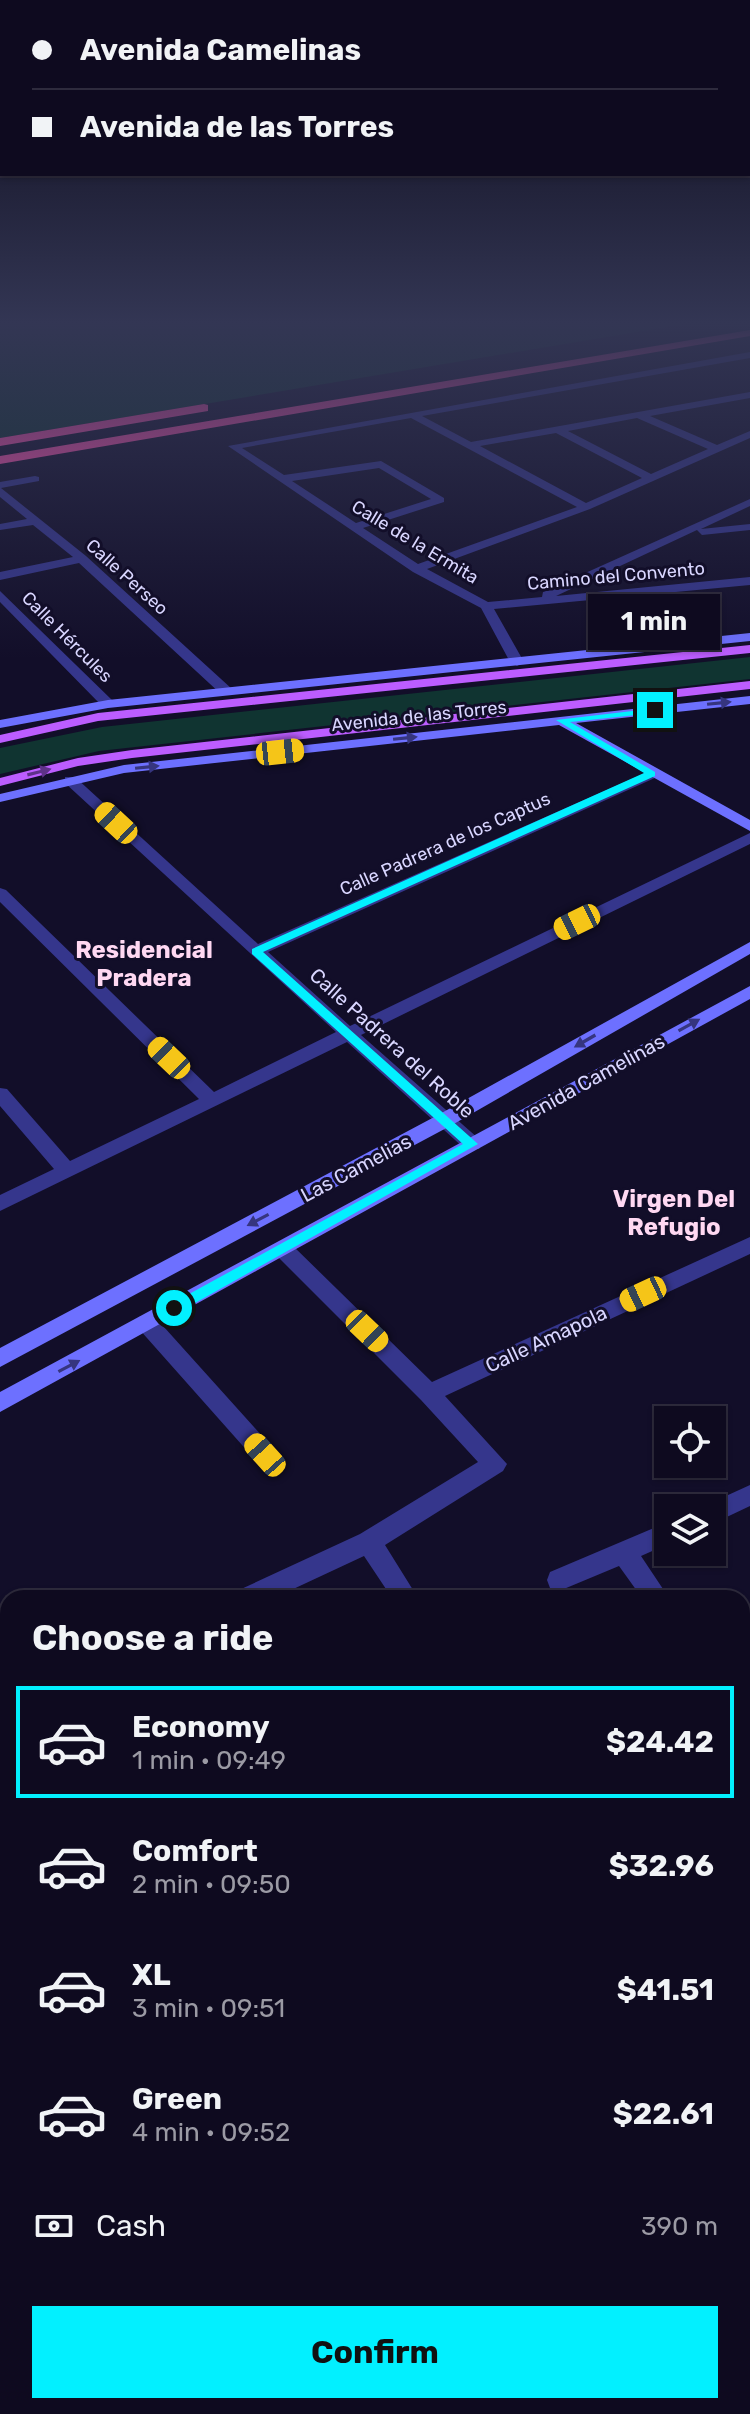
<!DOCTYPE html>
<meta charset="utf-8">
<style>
:root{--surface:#0e0a1f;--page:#1c182c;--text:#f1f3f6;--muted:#9b9aa4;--line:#2e2b3d;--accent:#02f0ff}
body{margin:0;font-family:Rubik,sans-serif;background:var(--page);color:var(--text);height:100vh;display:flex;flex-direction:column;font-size:30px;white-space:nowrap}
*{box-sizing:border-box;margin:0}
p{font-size:26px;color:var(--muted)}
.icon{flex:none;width:44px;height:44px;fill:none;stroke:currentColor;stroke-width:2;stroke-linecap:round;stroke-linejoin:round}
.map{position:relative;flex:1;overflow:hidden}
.panel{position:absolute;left:0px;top:1590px;width:750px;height:824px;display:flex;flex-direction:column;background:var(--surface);border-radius:24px 24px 0 0;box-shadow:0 2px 6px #0004,0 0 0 2px var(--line)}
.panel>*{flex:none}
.hud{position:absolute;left:0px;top:0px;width:750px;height:176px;box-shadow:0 2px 6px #0004,0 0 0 2px var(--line);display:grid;align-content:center;height:176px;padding:0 32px;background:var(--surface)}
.tools{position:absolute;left:654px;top:1406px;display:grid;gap:16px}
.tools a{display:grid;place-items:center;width:72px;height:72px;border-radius:0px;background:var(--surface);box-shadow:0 2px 6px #0004,0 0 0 2px var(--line);font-size:40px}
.end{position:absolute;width:36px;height:36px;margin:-18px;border:10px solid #02f0ff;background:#111;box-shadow:0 0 0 4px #111}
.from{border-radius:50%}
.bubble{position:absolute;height:56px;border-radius:0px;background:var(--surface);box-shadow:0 2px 6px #0004,0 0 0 2px var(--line);font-size:26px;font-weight:700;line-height:56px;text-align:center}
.car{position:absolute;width:24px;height:48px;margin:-24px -12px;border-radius:10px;box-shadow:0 0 6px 2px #0007;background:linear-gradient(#f5c518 24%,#345 0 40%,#f5c518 0 76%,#345 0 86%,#f5c518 0)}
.hud b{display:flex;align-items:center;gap:28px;height:76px;font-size:30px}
.hud b+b{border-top:2px solid var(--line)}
.hud i{width:20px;height:20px;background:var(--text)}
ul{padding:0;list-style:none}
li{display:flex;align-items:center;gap:24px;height:112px;margin:0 16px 12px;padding:0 16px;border:4px solid transparent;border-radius:0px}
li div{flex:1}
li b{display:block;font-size:30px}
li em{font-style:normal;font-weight:700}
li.on{border-color:var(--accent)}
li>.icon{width:72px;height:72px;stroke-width:1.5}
h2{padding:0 32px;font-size:36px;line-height:96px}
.pay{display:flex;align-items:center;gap:20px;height:88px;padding:0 32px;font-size:30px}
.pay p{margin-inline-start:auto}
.cta{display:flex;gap:16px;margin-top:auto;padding:16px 32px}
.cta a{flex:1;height:92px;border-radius:0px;background:var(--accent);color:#111;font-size:32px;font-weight:700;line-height:92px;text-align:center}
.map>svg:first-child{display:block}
.green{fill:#103431}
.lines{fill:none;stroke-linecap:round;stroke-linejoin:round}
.street{fill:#35368c;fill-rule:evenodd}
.secondary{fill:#6d70ff;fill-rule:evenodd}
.primary{fill:#bc5dff;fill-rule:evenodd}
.highway{fill:#ff51ac;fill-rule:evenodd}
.oneway{fill:#36357f}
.oneway2{fill:#5e3289}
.route{fill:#02f0ff}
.labels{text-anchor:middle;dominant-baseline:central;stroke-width:6;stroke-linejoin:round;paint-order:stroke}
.far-street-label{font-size:18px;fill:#d9d6ff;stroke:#120e29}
.street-label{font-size:20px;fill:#d9d6ff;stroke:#120e29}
.quarter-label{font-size:24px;font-weight:bold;fill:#ffd8f2;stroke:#120e29}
</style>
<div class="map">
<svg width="750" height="2414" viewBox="0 0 750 2414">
<rect width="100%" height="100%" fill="#120e29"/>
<path class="green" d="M0,321H703L0,438Z
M750,657V679L99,751L0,774V748L102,727Z"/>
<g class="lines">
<path class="street" d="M750,352V358L422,416L471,442L750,392V398L650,416L717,445L750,431V438L590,509L427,569L488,602L542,597L543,592L750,499V506L701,529L750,524V530L702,535L697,530L556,596L750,577V585L494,609L524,662L517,666L510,662L481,608L413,572L228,446ZM411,418L577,507L418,564L363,528L444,502V498L381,461L284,475L242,448ZM637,418L708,449L651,474L568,431ZM556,433L642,478L586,503L480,446ZM379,468L431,499L356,523L292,481Z
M35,476L39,477V481L1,488L86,556L232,689V695H222L79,563L0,580V572L73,557L33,525L0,530V524L27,519L0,497V482Z
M0,591L113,701V707H103L0,602Z
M652,770L657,771V777L268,952L350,1026L750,833V844L361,1035L479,1139L482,1144L479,1149H465L347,1042L0,1211V1195L54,1169L0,1106V1088L7,1089L70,1161L199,1099L0,902V888L6,890L214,1092L336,1032L65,783V777H75L258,944Z
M750,1237V1254L445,1396L507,1464L503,1471L385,1545L418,1598H392L364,1556L274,1598H236L239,1590L360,1534L478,1462L421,1400L276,1255L273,1249L276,1243H290L432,1382Z
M147,1314L155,1317L273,1448L277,1455L273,1462L265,1465L257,1462L139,1329L136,1323L139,1317Z
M750,1485V1506L712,1524V1508H702L704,1506Z
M668,1522V1544L641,1556L669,1598H642L619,1566L559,1591L550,1588L547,1580L550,1572Z
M8,1697V1723L0,1726V1700Z
M742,1703L750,1706V1740L742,1737Z
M8,1957V1987L0,1991V1961Z
M742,2135L750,2138V2181L742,2178Z
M750,2226V2261L742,2264V2229Z
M497,2406H539L536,2414H493Z"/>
<path class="secondary" d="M750,633V641L108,708L0,728V720L108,700Z
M750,696V704L576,723L750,820V831L559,725L124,773L0,802V794L124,765Z
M750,942V954L452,1125L0,1367V1348L438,1115Z
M750,986V999L0,1412V1392Z"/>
<path class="primary" d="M750,645V653L98,721L0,743V735L98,713Z
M750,681V689L132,758L78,766L0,786V778L78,758L132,750Z"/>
<path class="highway" d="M750,330V336L0,464V456Z
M204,404L208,405V411L0,446V438Z"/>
</g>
<defs><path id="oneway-solid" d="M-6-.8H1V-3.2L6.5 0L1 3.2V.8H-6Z" transform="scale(2)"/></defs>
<g class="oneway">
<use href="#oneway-solid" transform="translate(719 703) rotate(-6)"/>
<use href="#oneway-solid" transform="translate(405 738) rotate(-6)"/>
<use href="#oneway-solid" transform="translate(147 767) rotate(-6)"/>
<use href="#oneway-solid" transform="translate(689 1025) rotate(-29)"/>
<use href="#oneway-solid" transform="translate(585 1041) rotate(150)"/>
<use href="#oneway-solid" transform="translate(258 1220) rotate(152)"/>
<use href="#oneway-solid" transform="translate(69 1366) rotate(-28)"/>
</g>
<use class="oneway2" href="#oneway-solid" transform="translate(39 772) rotate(-14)"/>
<linearGradient id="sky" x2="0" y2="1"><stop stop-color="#0a0817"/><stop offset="0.49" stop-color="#333654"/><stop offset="1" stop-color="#333654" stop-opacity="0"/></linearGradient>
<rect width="750" height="659" fill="url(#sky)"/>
<path class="route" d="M658,708L655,713L570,722L655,772V776L263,952L478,1144L179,1312H169V1305L463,1144L252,954V949L644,773L556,720Z"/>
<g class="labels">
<g class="far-street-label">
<text transform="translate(415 542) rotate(31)">Calle de la Ermita</text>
<text transform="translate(616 576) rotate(-5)">Camino del Convento</text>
<text transform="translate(127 577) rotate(42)">Calle Perseo</text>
<text transform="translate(67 637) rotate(45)">Calle Hércules</text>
<text transform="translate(419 716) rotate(-6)">Avenida de las Torres</text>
<text transform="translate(445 844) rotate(-24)">Calle Padrera de los Captus</text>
</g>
<g class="street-label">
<text transform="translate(392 1043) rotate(42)">Calle Padrera del Roble</text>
<text transform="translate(586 1082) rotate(-29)">Avenida Camelinas</text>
<text transform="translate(356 1168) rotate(-28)">Las Camelias</text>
<text transform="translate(546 1339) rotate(-25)">Calle Amapola</text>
</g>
<g class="quarter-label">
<text x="144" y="950">Residencial<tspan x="144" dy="28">Pradera</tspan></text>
<text x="674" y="1199">Virgen Del<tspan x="674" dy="28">Refugio</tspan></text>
</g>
</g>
</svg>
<div class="tools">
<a><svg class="icon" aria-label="locate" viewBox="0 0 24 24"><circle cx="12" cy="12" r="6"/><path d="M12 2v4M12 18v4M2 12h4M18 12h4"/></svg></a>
<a><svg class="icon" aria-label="layers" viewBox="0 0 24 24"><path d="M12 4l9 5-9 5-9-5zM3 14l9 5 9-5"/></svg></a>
</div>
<i class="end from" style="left:174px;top:1308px"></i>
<i class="end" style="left:655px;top:710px"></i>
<div class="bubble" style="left:588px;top:594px;width:132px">1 min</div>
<i class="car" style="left:280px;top:752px;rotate:84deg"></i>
<i class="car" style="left:116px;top:823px;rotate:313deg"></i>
<i class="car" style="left:577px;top:922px;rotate:244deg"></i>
<i class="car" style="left:169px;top:1058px;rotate:314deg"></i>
<i class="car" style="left:643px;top:1294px;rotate:245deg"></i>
<i class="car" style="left:367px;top:1331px;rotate:134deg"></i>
<i class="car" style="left:265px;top:1455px;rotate:318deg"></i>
<div class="hud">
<b><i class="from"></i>Avenida Camelinas</b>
<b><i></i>Avenida de las Torres</b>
</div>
<section class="panel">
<h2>Choose a ride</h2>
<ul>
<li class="on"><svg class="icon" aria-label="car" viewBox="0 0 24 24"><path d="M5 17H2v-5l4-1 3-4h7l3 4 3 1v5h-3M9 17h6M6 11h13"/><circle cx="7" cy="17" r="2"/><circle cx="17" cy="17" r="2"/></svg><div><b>Economy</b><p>1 min · 09:49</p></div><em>$24.42</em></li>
<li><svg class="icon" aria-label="car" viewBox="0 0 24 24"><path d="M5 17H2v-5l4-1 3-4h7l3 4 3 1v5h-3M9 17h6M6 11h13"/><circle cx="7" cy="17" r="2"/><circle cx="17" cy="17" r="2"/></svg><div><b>Comfort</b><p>2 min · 09:50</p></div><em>$32.96</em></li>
<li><svg class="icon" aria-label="car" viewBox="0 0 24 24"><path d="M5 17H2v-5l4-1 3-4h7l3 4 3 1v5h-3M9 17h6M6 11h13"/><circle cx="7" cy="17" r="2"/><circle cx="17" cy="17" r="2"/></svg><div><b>XL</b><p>3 min · 09:51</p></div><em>$41.51</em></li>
<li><svg class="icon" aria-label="car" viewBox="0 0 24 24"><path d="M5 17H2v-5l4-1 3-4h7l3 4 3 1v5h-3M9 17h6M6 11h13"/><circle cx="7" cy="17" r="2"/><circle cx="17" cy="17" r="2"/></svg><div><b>Green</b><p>4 min · 09:52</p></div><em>$22.61</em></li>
</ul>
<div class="pay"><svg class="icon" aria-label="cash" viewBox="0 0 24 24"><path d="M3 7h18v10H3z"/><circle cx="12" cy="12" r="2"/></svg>Cash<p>390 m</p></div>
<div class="cta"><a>Confirm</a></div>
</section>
</div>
